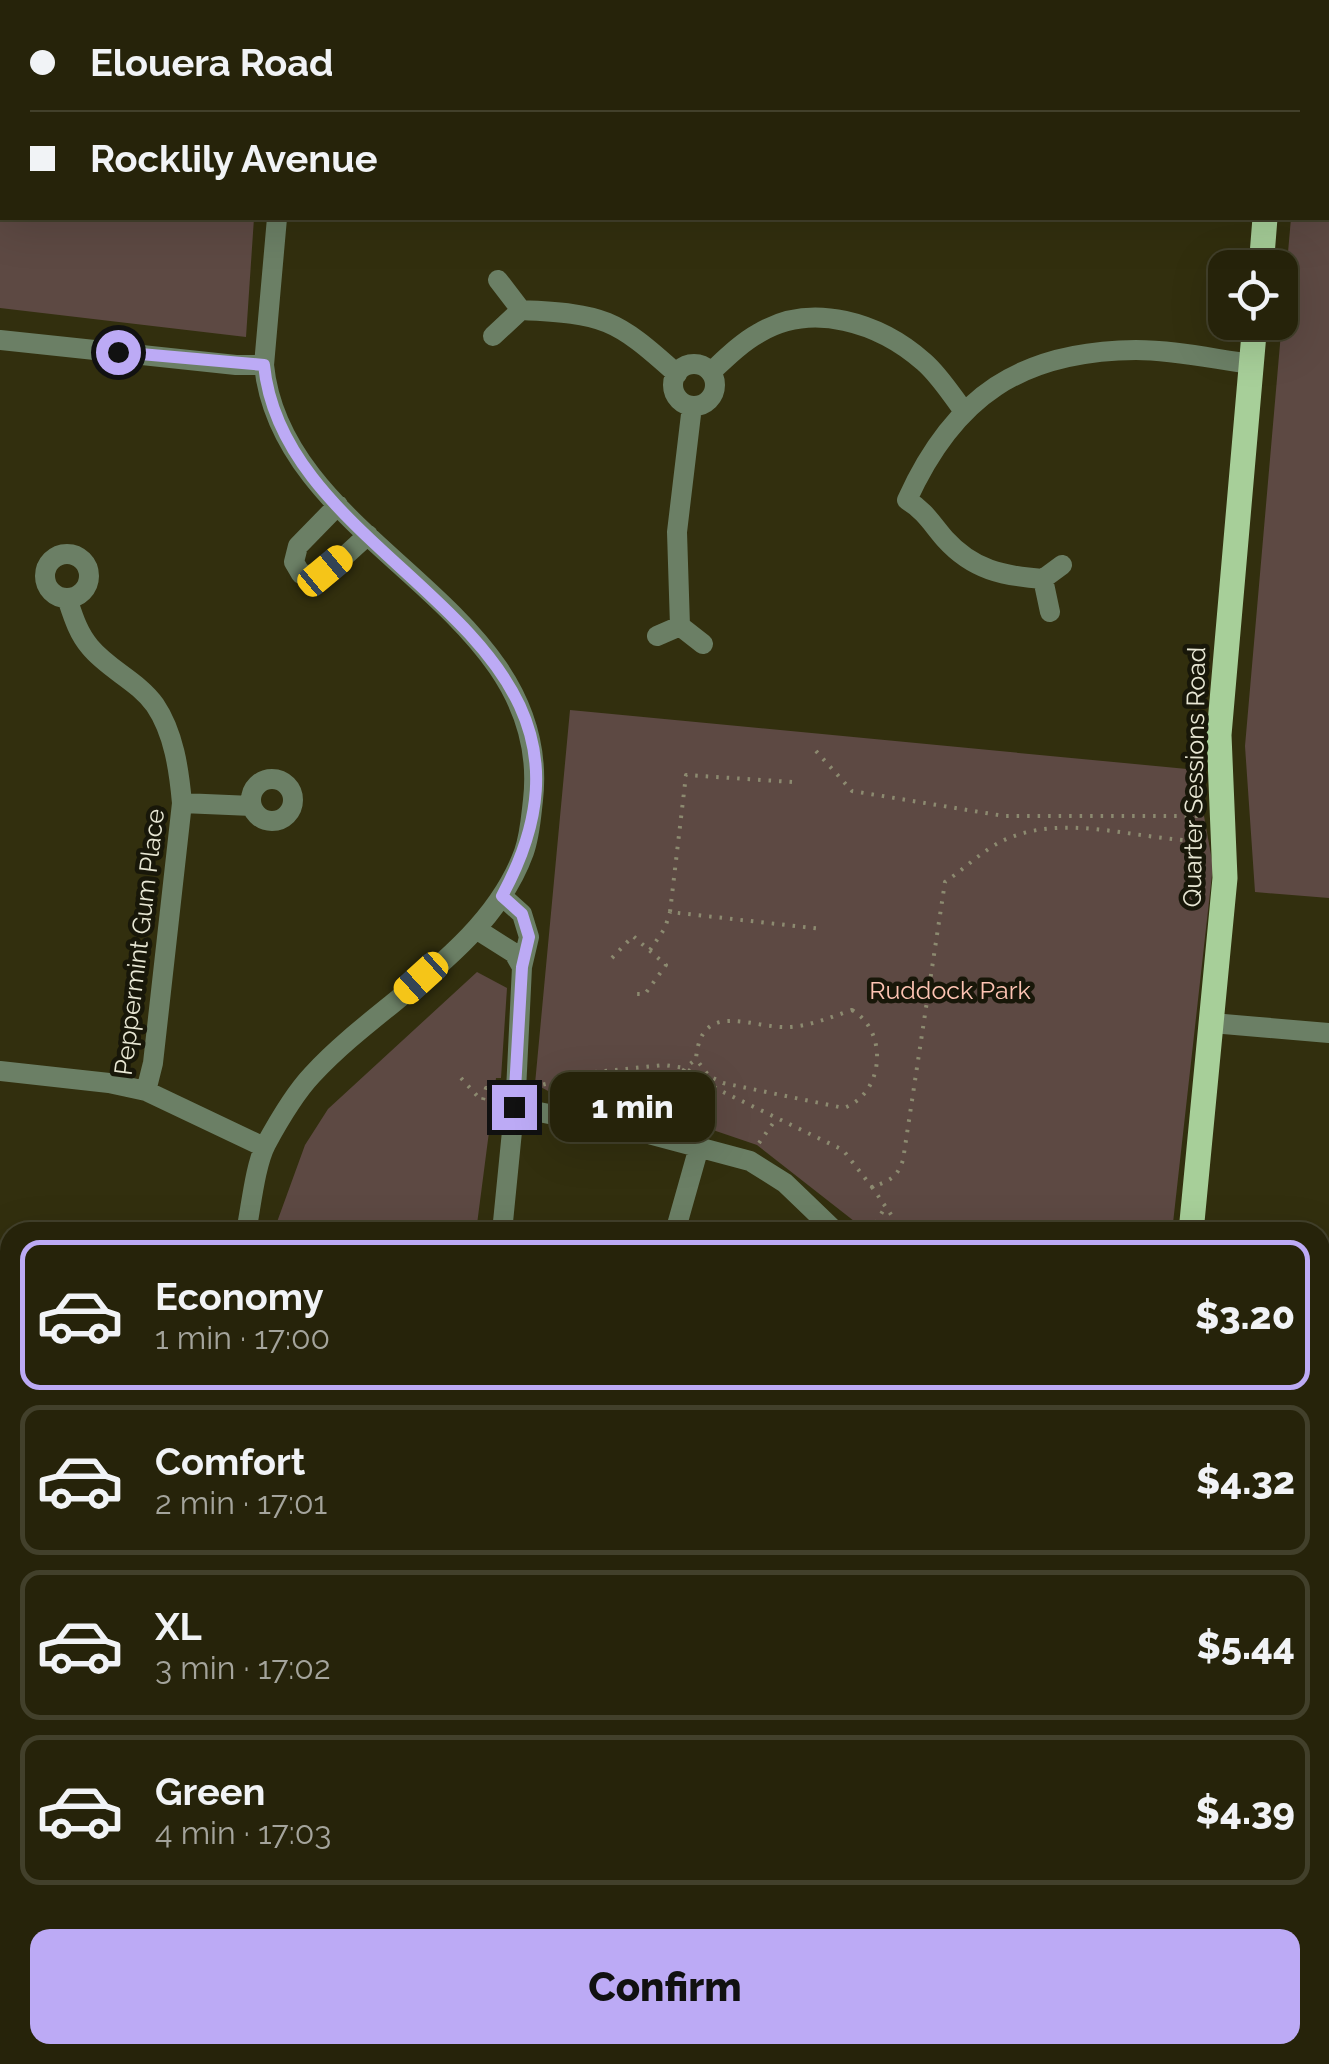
<!DOCTYPE html>
<meta charset="utf-8">
<style>
:root{--surface:#26230a;--page:#2e2b13;--text:#f1f3f6;--muted:#a4a49c;--line:#42402b;--accent:#bcaaf5}
body{margin:0;font-family:Raleway,sans-serif;background:var(--page);color:var(--text);height:100vh;display:flex;flex-direction:column;font-size:38px;white-space:nowrap}
*{box-sizing:border-box;margin:0}
p{font-size:32px;color:var(--muted)}
.icon{flex:none;width:55px;height:55px;fill:none;stroke:currentColor;stroke-width:2;stroke-linecap:round;stroke-linejoin:round}
.map{position:relative;flex:1;overflow:hidden}
.sheet{position:absolute;left:0px;top:1222px;width:1330px;height:842px;display:flex;flex-direction:column;background:var(--surface);border-radius:30px 30px 0 0;box-shadow:0 10px 40px #0002,0 0 0 2px var(--line)}
.sheet>*{flex:none}
.hud{position:absolute;left:0px;top:0px;width:1330px;height:220px;box-shadow:0 10px 40px #0002,0 0 0 2px var(--line);display:grid;align-content:center;height:220px;padding:0 30px;background:var(--surface)}
.buttons{position:absolute;left:1208px;top:250px;display:grid;gap:20px}
.buttons a{display:grid;place-items:center;width:90px;height:90px;border-radius:20px;background:var(--surface);box-shadow:0 10px 40px #0002,0 0 0 2px var(--line);font-size:50px}
.end{position:absolute;width:45px;height:45px;margin:-22px;border:12px solid #bcaaf5;background:#111;box-shadow:0 0 0 5px #111}
.from{border-radius:50%}
.bubble{position:absolute;height:70px;border-radius:20px;background:var(--surface);box-shadow:0 10px 40px #0002,0 0 0 2px var(--line);font-size:32px;font-weight:800;line-height:70px;text-align:center}
.car{position:absolute;width:30px;height:60px;margin:-30px -15px;border-radius:12px;box-shadow:0 0 8px 2px #0007;background:linear-gradient(#f5c518 24%,#345 0 40%,#f5c518 0 76%,#345 0 86%,#f5c518 0)}
.hud b{display:flex;align-items:center;gap:35px;height:95px;font-size:38px}
.hud b+b{border-top:2px solid var(--line)}
.hud i{width:25px;height:25px;background:var(--text)}
ul{padding:18px 0 0;list-style:none}
li{display:flex;align-items:center;gap:30px;height:150px;margin:0 20px 15px;padding:0 10px;border:5px solid var(--line);border-radius:20px}
li div{flex:1}
li b{display:block;font-size:38px}
li em{font-style:normal;font-weight:800}
li.on{border-color:var(--accent)}
li>.icon{width:90px;height:90px;stroke-width:1.5}
.primary-button{display:flex;gap:20px;margin-top:auto;padding:20px 30px}
.primary-button a{flex:1;height:115px;border-radius:20px;background:var(--accent);color:#111;font-size:40px;font-weight:800;line-height:115px;text-align:center}
.map>svg:first-child{display:block}
.green{fill:#5d4943}
.lines{fill:none;stroke-linecap:round;stroke-linejoin:round}
.path{stroke:#8c8a70;stroke-width:4;stroke-dasharray:2.5 8;stroke-linecap:butt}
.minor{stroke:#6b7f65;stroke-width:20}
.major{stroke:#a7cf99;stroke-width:25}
.route{stroke:#bcaaf5;stroke-width:12}
.labels{text-anchor:middle;dominant-baseline:central;stroke-width:9;stroke-linejoin:round;paint-order:stroke}
.street-label{font-size:25px;fill:#e8e7d4;stroke:#181709}
.park-label{font-size:25px;fill:#fec4b3;stroke:#181709}
</style>
<div class="map">
<svg width="1329" height="2064" viewBox="0 0 1329 2064">
<rect width="100%" height="100%" fill="#322f0e"/>
<path class="green" d="M0,0L160,2H2V218H254L246,337L0,308Z
M1328,85L1329,86V898L1255,892L1245,746L1291,218H1328Z
M570,710L1187,769L1197,777L1213,866L1172,1232H868L757,1145L660,1112L565,1100L535,1084Z
M477,972L507,988L501,1078H496L476,1232H384L277,1222L305,1145L328,1109Z"/>
<g class="lines">
<path class="path" d="M1327,2H1329
M816,751L852,791L1004,816H1200
M792,782L686,775L670,912L822,929
M650,950L665,928L670,912
M612,958L633,936L666,965L645,994H636L632,990
M852,1010C889,1032 884,1093 844,1108L723,1083L709,1076L696,1059C701,997 754,1030 791,1027C813,1025 831,1017 852,1010Z
M461,1078L480,1099L483,1100L486,1088L499,1090
M533,1087L595,1072L664,1065L685,1068L719,1090L843,1150L872,1187
M658,1117L685,1068L696,1059
M759,1143L776,1119
M871,1232L885,1207
M903,1232L872,1187C889,1181 897,1178 903,1160L945,882C964,869 982,851 1002,841C1064,811 1139,841 1204,841"/>
<path class="minor" d="M1018,0V2
M298,2V0
M485,2V0
M766,2V0
M1328,166H1329
M498,280L521,310C604,314 615,318 677,374
M493,336L521,310
M0,340L236,365H264
M673 385a21 21 0 1 1 42 0a21 21 0 1 1-42 0Z
M711,372C726,358 741,343 759,333C812,301 880,323 924,362C939,375 951,394 963,410
M692,406L677,532L680,626L703,644
M338,505L298,546L294,562L301,574C326,580 350,550 368,535
M45 576a22 22 0 1 1 44 0a22 22 0 1 1-44 0Z
M1062,565L1043,579C1003,576 973,570 945,539C932,524 925,511 907,500C954,396 1021,351 1136,350C1174,350 1214,359 1252,364
M1043,579L1050,612
M67,598C73,616 78,633 90,647C109,670 138,681 155,705C174,733 179,770 182,803L153,1063L146,1091
M657,636L680,626
M251 800a21 21 0 1 1 42 0a21 21 0 1 1-42 0Z
M182,803L252,806
M476,929L514,953L522,967
M1212,1023L1329,1033
M0,1071L109,1083L146,1091L264,1147
M514,1107L649,1134L750,1161L785,1183L836,1232
M246,1232C251,1208 255,1165 266,1144C278,1122 295,1093 312,1075C380,1001 488,951 524,852C530,835 531,817 533,800C555,604 282,547 264,365L277,218
M502,1232L516,1091L522,967L529,937L522,914L502,896
M675,1232L699,1147
M0,1287L10,1288
M1320,1456L1329,1457
M0,1504L10,1505
M0,1717L10,1720
M0,1939L10,1962
M0,1988L10,1985
M171,2064L192,2055
M426,2064L427,2055
M1098,2064V2055"/>
<path class="major" d="M1285,2L1286,0
M1261,268L1265,218
M1191,1232L1225,878L1219,735L1255,322
M1320,2027L1329,2033"/>
</g>
<g class="lines">
<path class="route" d="M118,352L264,365C285,575 647,629 502,896L522,914L529,937L522,967L514,1107"/>
</g>
<g class="labels">
<g class="street-label">
<text transform="translate(1194 777) rotate(-89)">Quarter Sessions Road</text>
<text transform="translate(139 942) rotate(-83)">Peppermint Gum Place</text>
</g>
<g class="park-label">
<text x="950" y="990">Ruddock Park</text>
</g>
</g>
</svg>
<div class="buttons">
<a><svg class="icon" aria-label="locate" viewBox="0 0 24 24"><circle cx="12" cy="12" r="6"/><path d="M12 2v4M12 18v4M2 12h4M18 12h4"/></svg></a>
</div>
<i class="end from" style="left:118px;top:352px"></i>
<i class="end" style="left:514px;top:1107px"></i>
<div class="bubble" style="left:550px;top:1072px;width:165px">1 min</div>
<i class="car" style="left:325px;top:571px;rotate:50deg"></i>
<i class="car" style="left:421px;top:978px;rotate:228deg"></i>
<div class="hud">
<b><i class="from"></i>Elouera Road</b>
<b><i></i>Rocklily Avenue</b>
</div>
<section class="sheet">
<ul>
<li class="on"><svg class="icon" aria-label="car" viewBox="0 0 24 24"><path d="M5 17H2v-5l4-1 3-4h7l3 4 3 1v5h-3M9 17h6M6 11h13"/><circle cx="7" cy="17" r="2"/><circle cx="17" cy="17" r="2"/></svg><div><b>Economy</b><p>1 min · 17:00</p></div><em>$3.20</em></li>
<li><svg class="icon" aria-label="car" viewBox="0 0 24 24"><path d="M5 17H2v-5l4-1 3-4h7l3 4 3 1v5h-3M9 17h6M6 11h13"/><circle cx="7" cy="17" r="2"/><circle cx="17" cy="17" r="2"/></svg><div><b>Comfort</b><p>2 min · 17:01</p></div><em>$4.32</em></li>
<li><svg class="icon" aria-label="car" viewBox="0 0 24 24"><path d="M5 17H2v-5l4-1 3-4h7l3 4 3 1v5h-3M9 17h6M6 11h13"/><circle cx="7" cy="17" r="2"/><circle cx="17" cy="17" r="2"/></svg><div><b>XL</b><p>3 min · 17:02</p></div><em>$5.44</em></li>
<li><svg class="icon" aria-label="car" viewBox="0 0 24 24"><path d="M5 17H2v-5l4-1 3-4h7l3 4 3 1v5h-3M9 17h6M6 11h13"/><circle cx="7" cy="17" r="2"/><circle cx="17" cy="17" r="2"/></svg><div><b>Green</b><p>4 min · 17:03</p></div><em>$4.39</em></li>
</ul>
<div class="primary-button"><a>Confirm</a></div>
</section>
</div>
